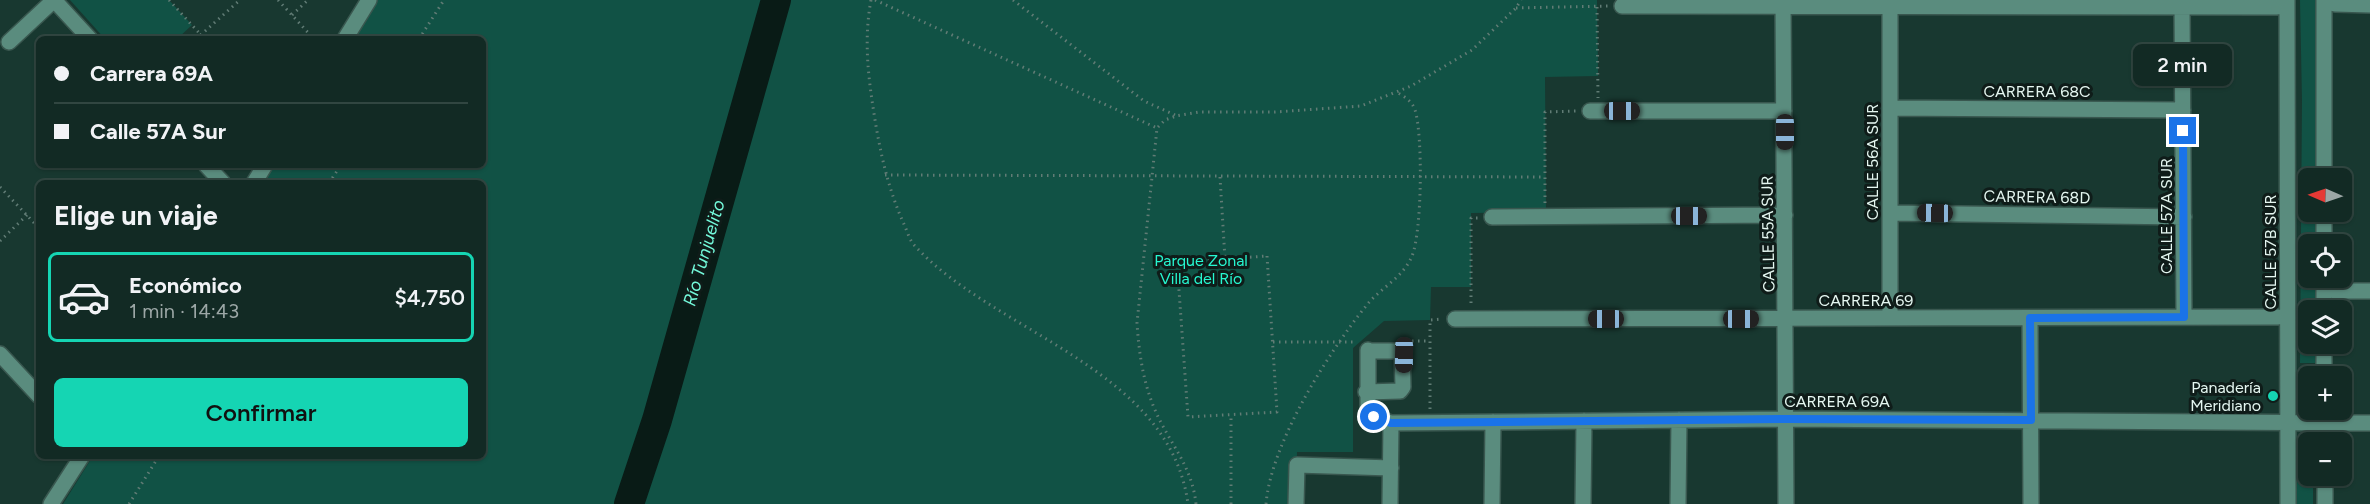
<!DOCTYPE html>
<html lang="es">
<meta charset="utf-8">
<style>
:root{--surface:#122a24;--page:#1b322c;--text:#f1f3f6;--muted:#9ca7a6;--line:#314641;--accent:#15d5b3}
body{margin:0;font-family:Figtree,sans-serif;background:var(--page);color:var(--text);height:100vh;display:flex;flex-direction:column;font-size:22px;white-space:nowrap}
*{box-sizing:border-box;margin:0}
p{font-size:20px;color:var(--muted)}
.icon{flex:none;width:33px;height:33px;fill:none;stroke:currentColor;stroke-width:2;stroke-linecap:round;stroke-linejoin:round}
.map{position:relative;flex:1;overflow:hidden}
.details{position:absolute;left:36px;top:180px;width:450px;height:279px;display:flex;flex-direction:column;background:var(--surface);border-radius:9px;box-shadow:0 2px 4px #0004,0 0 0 2px var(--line)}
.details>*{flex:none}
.banner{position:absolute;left:36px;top:36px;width:450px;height:132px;border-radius:9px;box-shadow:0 2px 4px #0004,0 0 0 2px var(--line);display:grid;align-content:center;height:132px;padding:0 18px;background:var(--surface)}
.needle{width:39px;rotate:272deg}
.tools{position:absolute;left:2298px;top:168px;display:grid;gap:12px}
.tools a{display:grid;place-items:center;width:54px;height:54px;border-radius:9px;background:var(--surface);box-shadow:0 2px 4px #0004,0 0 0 2px var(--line);font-size:30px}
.end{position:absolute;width:27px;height:27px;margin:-14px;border:8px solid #1a73e8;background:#fff;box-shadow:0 0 0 3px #fff}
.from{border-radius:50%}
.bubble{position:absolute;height:42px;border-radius:9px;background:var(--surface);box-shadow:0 2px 4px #0004,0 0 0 2px var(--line);font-size:20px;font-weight:600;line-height:42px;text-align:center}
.car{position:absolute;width:18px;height:36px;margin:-18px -9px;border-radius:8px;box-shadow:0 0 4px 2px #0007;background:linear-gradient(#222 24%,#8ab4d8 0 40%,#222 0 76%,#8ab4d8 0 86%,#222 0)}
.banner b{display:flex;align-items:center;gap:21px;height:57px;font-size:22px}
.banner b+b{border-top:2px solid var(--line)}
.banner i{width:15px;height:15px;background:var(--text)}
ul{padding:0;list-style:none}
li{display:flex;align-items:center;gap:18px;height:90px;margin:0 12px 9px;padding:0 6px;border:3px solid var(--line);border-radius:9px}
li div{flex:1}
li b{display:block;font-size:22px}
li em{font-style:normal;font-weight:600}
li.current{border-color:var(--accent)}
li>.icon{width:54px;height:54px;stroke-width:1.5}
h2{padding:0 18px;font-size:27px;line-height:72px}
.cta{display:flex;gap:12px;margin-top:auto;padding:12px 18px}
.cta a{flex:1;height:69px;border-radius:9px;background:var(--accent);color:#111;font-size:24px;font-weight:600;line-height:69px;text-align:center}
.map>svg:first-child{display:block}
.green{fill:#115245}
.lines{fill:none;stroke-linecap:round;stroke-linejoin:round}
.river{stroke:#091b16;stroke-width:30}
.minor-casing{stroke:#39574f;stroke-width:18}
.path{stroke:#617c75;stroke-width:3;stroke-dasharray:1.5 4.5;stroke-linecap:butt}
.minor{stroke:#5a8c7e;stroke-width:15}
.route{stroke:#1a73e8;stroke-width:8}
.poi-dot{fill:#15d5b3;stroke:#0f1c19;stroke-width:2}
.labels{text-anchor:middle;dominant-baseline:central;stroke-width:6;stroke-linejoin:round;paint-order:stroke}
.street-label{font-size:16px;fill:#e5f7f1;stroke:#0f1c19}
.park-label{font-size:16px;fill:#26f7d0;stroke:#0f1c19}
.poi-label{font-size:16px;fill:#e5f7f1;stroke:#0f1c19;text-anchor:end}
.water-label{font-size:18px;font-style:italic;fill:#73f9da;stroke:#0f1c19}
</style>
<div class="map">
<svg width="2370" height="504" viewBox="0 0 2370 504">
<rect width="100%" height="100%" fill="#183830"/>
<path class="green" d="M70,0H169L192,25L177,39H105Z
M378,0H1597L1598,76L1545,77L1546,212L1471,213V287H1431L1430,320L1384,321L1353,348V452H1297L1296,504H63L93,456H483V183H263L275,165H483V39H353Z
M2300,0H2318L2319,178H2308V212H2319V244H2308V278H2318V310H2308V344H2318V363H2300L2302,101Z
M2297,438H2313V442H2308V476H2313V504H2297Z"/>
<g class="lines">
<path class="river" d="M629,504L657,420L776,0"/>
<g class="minor-casing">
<path id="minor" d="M54,0L90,39
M1783,0L1786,504
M2287,0L2288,504
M2324,0V178
M2335,4L2370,5
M1890,5V318
M1622,6L2277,7
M2182,6L2184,317
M345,39L369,0
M9,42L54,0
M1890,108L2183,110
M1590,111H1784
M206,165L223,183
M254,183L265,165
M2324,212V244
M1890,213L2184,217
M1492,217L1785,215
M2324,278V310
M2335,291H2370
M2030,318L2031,504
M1455,319L2278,317
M2324,344V376
M1368,350V409L1374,417L1391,423L1787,419L2370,423
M0,354L39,396
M1366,392L1400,391L1403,387L1402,351H1368
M2324,410L2325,442
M2325,476V504
M51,504L82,456
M1296,504L1297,465L1391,468
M1390,504L1391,423
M1492,504L1493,422
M1583,504L1584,421
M1678,504L1679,420"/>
</g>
<path class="path" d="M169,0L201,35
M278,0L314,39
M871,0C863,43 869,83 876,126C882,160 889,190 903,222C907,230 909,240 915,246C996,334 1170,368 1188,504
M875,0L1157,128
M1013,0L1144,101L1175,115
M1597,7L1598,98
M1516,8L1608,6
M292,15L308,0
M196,39L240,0
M419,39L444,0
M885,175L1545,177
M1220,177L1225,259
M329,183L341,165
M0,187L39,228
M1545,203V112L1576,111
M0,241L27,215
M1267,256L1277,412L1188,417L1177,262Z
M1471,303V218H1478
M1412,341H1430
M1273,342H1355
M1430,409V320L1442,319
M129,504L159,456
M1196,504C1192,465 1169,443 1155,410C1143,382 1139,353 1137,323L1157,128L1165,120L1176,116L1199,112H1275L1361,106L1411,86L1472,50L1516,8L1521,0
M1231,504V415
M1266,504C1271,443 1328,353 1366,306C1380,288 1403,278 1412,256C1422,232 1423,135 1415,110C1412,101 1404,96 1396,92"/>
<use href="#minor" class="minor"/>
</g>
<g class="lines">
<path class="route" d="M1374,417L1391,423L1787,419L2031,420L2030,318L2184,317L2183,131"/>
</g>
<circle class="poi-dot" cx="2273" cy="396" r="6"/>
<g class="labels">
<g class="street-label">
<text x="2037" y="91">CARRERA 68C</text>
<text transform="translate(1872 162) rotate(-90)">CALLE 56A SUR</text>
<text transform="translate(2037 197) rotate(1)">CARRERA 68D</text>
<text transform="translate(2166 216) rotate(-90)">CALLE 57A SUR</text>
<text transform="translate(1768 234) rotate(-91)">CALLE 55A SUR</text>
<text transform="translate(2270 252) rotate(-90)">CALLE 57B SUR</text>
<text x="1866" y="300">CARRERA 69</text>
<text x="1837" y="401">CARRERA 69A</text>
</g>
<g class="park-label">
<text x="1201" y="260">Parque Zonal<tspan x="1201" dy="18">Villa del Río</tspan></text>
</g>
<g class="poi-label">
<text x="2261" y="387">Panadería<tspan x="2261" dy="18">Meridiano</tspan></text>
</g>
<g class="water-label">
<text transform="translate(704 253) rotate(-74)">Río Tunjuelito</text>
</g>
</g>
</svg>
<div class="tools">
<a><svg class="needle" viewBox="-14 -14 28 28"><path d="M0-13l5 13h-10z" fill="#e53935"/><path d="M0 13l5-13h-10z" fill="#9ca7a6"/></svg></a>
<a><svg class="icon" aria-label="locate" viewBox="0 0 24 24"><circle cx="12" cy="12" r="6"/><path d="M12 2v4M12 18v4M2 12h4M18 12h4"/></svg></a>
<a><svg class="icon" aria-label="layers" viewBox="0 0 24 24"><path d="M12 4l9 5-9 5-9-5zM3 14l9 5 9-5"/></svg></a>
<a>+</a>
<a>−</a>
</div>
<i class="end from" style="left:1374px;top:417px"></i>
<i class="end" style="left:2183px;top:131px"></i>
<div class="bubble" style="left:2133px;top:44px;width:99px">2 min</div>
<i class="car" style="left:1622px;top:111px;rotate:90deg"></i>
<i class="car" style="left:1785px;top:132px;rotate:180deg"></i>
<i class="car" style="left:1935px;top:213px;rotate:271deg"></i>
<i class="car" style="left:1689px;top:216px;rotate:90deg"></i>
<i class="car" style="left:1606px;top:319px;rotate:270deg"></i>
<i class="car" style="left:1741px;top:319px;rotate:90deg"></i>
<i class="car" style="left:1404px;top:355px;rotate:181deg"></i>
<div class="banner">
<b><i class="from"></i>Carrera 69A</b>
<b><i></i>Calle 57A Sur</b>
</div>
<section class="details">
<h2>Elige un viaje</h2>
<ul>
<li class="current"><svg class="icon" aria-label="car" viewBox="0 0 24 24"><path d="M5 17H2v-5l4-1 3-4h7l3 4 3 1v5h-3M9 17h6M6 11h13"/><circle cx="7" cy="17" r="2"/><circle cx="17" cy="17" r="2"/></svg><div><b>Económico</b><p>1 min · 14:43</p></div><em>$4,750</em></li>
</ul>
<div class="cta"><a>Confirmar</a></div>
</section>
</div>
